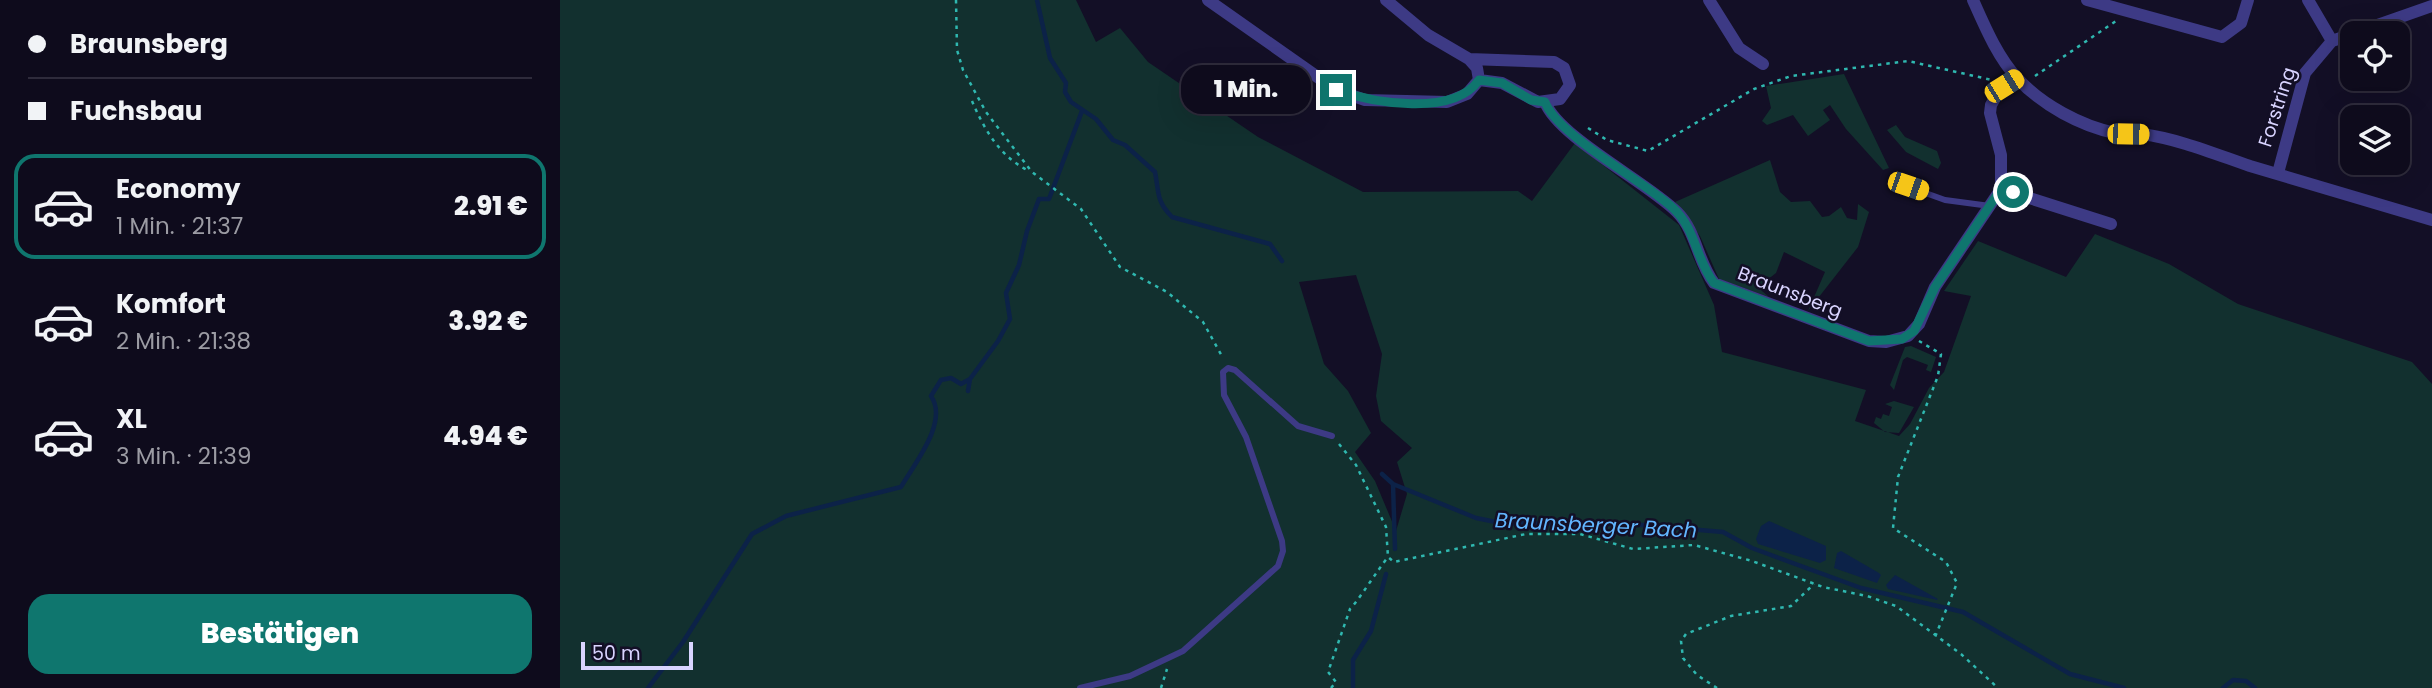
<!DOCTYPE html>
<html lang="de">
<meta charset="utf-8">
<style>
:root{--surface:#0e0b1c;--page:#171425;--text:#f1f3f6;--muted:#9b9ba3;--line:#2e2b3b;--accent:#0f766e}
body{margin:0;font-family:Poppins,sans-serif;background:var(--page);color:var(--text);height:100vh;display:flex;flex-direction:column;font-size:26px;white-space:nowrap}
*{box-sizing:border-box;margin:0}
p{font-size:23px;color:var(--muted)}
.icon{flex:none;width:38px;height:38px;fill:none;stroke:currentColor;stroke-width:2;stroke-linecap:round;stroke-linejoin:round}
.map{position:relative;flex:1;overflow:hidden}
.side{display:flex;flex-direction:column;background:var(--surface);width:560px}
.side>*{flex:none}
.guide{display:grid;align-content:center;height:154px;padding:0 28px;background:var(--surface)}
.buttons{position:absolute;left:1780px;top:21px;display:grid;gap:14px}
.buttons a{display:grid;place-items:center;width:70px;height:70px;border-radius:14px;background:var(--surface);box-shadow:0 7px 28px #0002,0 0 0 2px var(--line);font-size:35px}
.scale{position:absolute;left:21px;bottom:18px;width:112px;box-sizing:border-box;padding-left:7px;border:4px solid #d9d4ff;border-top:0;font-size:19px;line-height:24px;white-space:nowrap;color:#d9d4ff;-webkit-text-stroke:5px #130f26;paint-order:stroke}
.end{position:absolute;width:32px;height:32px;margin:-16px;border:9px solid #0f766e;background:#fff;box-shadow:0 0 0 4px #fff}
.from{border-radius:50%}
.bubble{position:absolute;height:49px;border-radius:21px;background:var(--surface);box-shadow:0 7px 28px #0002,0 0 0 2px var(--line);font-size:23px;font-weight:800;line-height:49px;text-align:center}
.car{position:absolute;width:21px;height:42px;margin:-21px -10px;border-radius:9px;box-shadow:0 0 5px 2px #0007;background:linear-gradient(#f5c518 24%,#345 0 40%,#f5c518 0 76%,#345 0 86%,#f5c518 0)}
.guide b{display:flex;align-items:center;gap:24px;height:66px;font-size:26px}
.guide b+b{border-top:2px solid var(--line)}
.guide i{width:18px;height:18px;background:var(--text)}
ul{padding:0;list-style:none}
li{display:flex;align-items:center;gap:21px;height:105px;margin:0 14px 10px;padding:0 14px;border:4px solid transparent;border-radius:21px}
li div{flex:1}
li b{display:block;font-size:26px}
li em{font-style:normal;font-weight:800}
li.current{border-color:var(--accent)}
li>.icon{width:63px;height:63px;stroke-width:1.5}
.primary-button{display:flex;gap:14px;margin-top:auto;padding:14px 28px}
.primary-button a{flex:1;height:80px;border-radius:21px;background:var(--accent);color:#fff;font-size:28px;font-weight:800;line-height:80px;text-align:center}
main{display:flex;flex:1;min-height:0}
.map>svg:first-child{display:block}
.green{fill:#12302f;fill-rule:evenodd}
.water{fill:#0c2248}
.lines{fill:none;stroke-linecap:round;stroke-linejoin:round}
.stream{stroke:#0c2248;stroke-width:4.5}
.path{stroke:#2fb8b0;stroke-width:2.5;stroke-dasharray:3.5 5;stroke-linecap:butt}
.lane{stroke:#3d3a85;stroke-width:6}
.street{stroke:#3d3a85;stroke-width:12}
.route{stroke:#0f766e;stroke-width:9}
.labels{text-anchor:middle;dominant-baseline:central;stroke-width:5;stroke-linejoin:round;paint-order:stroke}
.street-label{font-size:19px;fill:#d9d4ff;stroke:#130f26}
.water-label{font-size:21px;font-style:italic;fill:#62b6ff;stroke:#130f26}
</style>
<main>
<section class="side">
<div class="guide">
<b><i class="from"></i>Braunsberg</b>
<b><i></i>Fuchsbau</b>
</div>
<ul>
<li class="current"><svg class="icon" aria-label="car" viewBox="0 0 24 24"><path d="M5 17H2v-5l4-1 3-4h7l3 4 3 1v5h-3M9 17h6M6 11h13"/><circle cx="7" cy="17" r="2"/><circle cx="17" cy="17" r="2"/></svg><div><b>Economy</b><p>1 Min. · 21:37</p></div><em>2.91 €</em></li>
<li><svg class="icon" aria-label="car" viewBox="0 0 24 24"><path d="M5 17H2v-5l4-1 3-4h7l3 4 3 1v5h-3M9 17h6M6 11h13"/><circle cx="7" cy="17" r="2"/><circle cx="17" cy="17" r="2"/></svg><div><b>Komfort</b><p>2 Min. · 21:38</p></div><em>3.92 €</em></li>
<li><svg class="icon" aria-label="car" viewBox="0 0 24 24"><path d="M5 17H2v-5l4-1 3-4h7l3 4 3 1v5h-3M9 17h6M6 11h13"/><circle cx="7" cy="17" r="2"/><circle cx="17" cy="17" r="2"/></svg><div><b>XL</b><p>3 Min. · 21:39</p></div><em>4.94 €</em></li>
</ul>
<div class="primary-button"><a>Bestätigen</a></div>
</section>
<div class="map">
<svg width="1872" height="688" viewBox="0 0 1872 688">
<rect width="100%" height="100%" fill="#130f26"/>
<path class="green" d="M0,0H516L536,42L560,28L588,62L698,137L803,192L958,191L972,201L1015,143L1119,225L1154,305L1162,352L1306,390L1295,421L1339,436L1350,424L1369,388L1384,372L1411,296L1384,291L1418,241L1506,277L1535,234L1609,264L1678,304L1852,362L1872,384V688H0ZM796,275L822,354L816,396L821,421L852,448L837,462L847,494L836,531L815,481L795,452L811,433L788,391L764,364L739,282Z
M1284,74L1329,168L1323,170L1286,129L1270,105L1263,110L1270,120L1248,136L1233,115L1207,125L1202,121L1211,108L1206,86Z
M1336,125L1345,137L1377,151L1381,163L1378,169L1346,152L1327,130Z
M1210,160L1220,192L1231,202L1250,201L1262,217L1269,216L1281,207L1287,218L1297,220L1298,204L1309,212L1298,247L1248,311L1265,272L1224,252L1216,273L1207,280L1202,291L1209,297L1159,279L1140,236L1115,202Z
M1351,346L1376,357L1371,372L1366,370L1368,365L1347,357L1343,360L1334,390L1330,385L1345,347Z
M1334,401L1354,407L1339,433L1325,432L1314,423L1316,417L1321,419L1323,414L1329,416L1332,407L1325,404Z"/>
<path class="water" d="M1209,521L1266,546V560L1260,563L1198,544L1196,539L1201,526Z
M1281,551L1319,573L1321,575L1317,583L1274,568L1277,553Z
M1335,575L1378,599L1377,600L1328,589L1326,585Z"/>
<g class="lines">
<path class="stream" d="M477,0L490,58L506,83L505,92L511,102L536,119L553,140L565,145L595,172C599,192 596,201 612,217L710,244L722,261
M408,391L410,379
M822,474L833,484L916,518L941,523L1082,525L1163,532L1192,548L1301,588L1403,612L1510,674L1564,688
M833,484L835,549
M88,688L123,642L192,534L226,516L341,487C354,464 389,422 371,396L381,380L391,378L401,384L410,379L438,341L450,319L446,293L459,265L467,231L479,199H489L522,111
M793,688V660L811,631L826,574
M1663,688L1673,680L1686,681L1695,688"/>
<path class="path" d="M396,0L397,50L403,70L426,112L472,172L521,209L560,267L607,292L643,322L663,358
M1475,76L1556,21
M412,101C424,129 440,157 469,171
M1028,128L1047,140L1088,151L1194,89L1231,76L1348,61L1432,80
M1359,341L1381,354L1378,376L1338,477L1333,528L1386,562L1397,583L1375,637
M779,444L796,465L826,527L828,557L834,562L966,534H1020L1073,549L1134,545L1192,561L1263,587L1307,596L1336,606L1401,654L1438,688
M601,688L607,669
M771,688L776,682L768,672L790,609C796,604 819,568 828,557
M1157,688L1137,675L1123,658L1121,641L1126,634L1171,616L1231,606L1254,584"/>
<path class="lane" d="M1332,181L1385,200L1430,206
M520,688L570,676L623,651L718,566L723,551L722,541L686,437L664,395L663,372L668,368L675,370L738,426L772,436"/>
<path class="street" d="M648,0L776,90L805,100L887,102L907,94L919,80
M826,0L868,35L909,59L917,68L919,80
M1149,0L1179,48L1203,64
M1413,0C1425,27 1438,58 1458,79C1482,105 1521,126 1555,133C1564,135 1573,133 1582,134C1619,139 1655,154 1690,166L1872,220
M1527,0L1662,37L1681,23L1688,0
M1748,0L1772,41
M909,59L994,62L1004,68L1010,85L1000,99L978,102L942,83L919,80
M985,102C998,137 1087,182 1117,212C1137,232 1137,261 1154,283L1309,341L1326,342L1348,336L1359,324L1375,287L1441,189V155L1430,113L1431,105L1439,91L1457,78
M1718,173L1745,73L1772,41L1872,6
M1441,189L1551,224"/>
</g>
<g class="lines">
<path class="route" d="M776,90C814,103 893,117 919,80L942,83L971,100L985,102C997,135 1084,181 1113,208C1136,229 1136,260 1154,283L1309,341L1342,339L1354,331L1375,287L1441,189L1453,192"/>
</g>
<g class="labels">
<g class="street-label">
<text transform="translate(1717 107) rotate(-72)">Forstring</text>
<text transform="translate(1230 292) rotate(21)">Braunsberg</text>
</g>
<g class="water-label">
<text transform="translate(1036 525) rotate(3)">Braunsberger Bach</text>
</g>
</g>
</svg>
<div class="buttons">
<a><svg class="icon" aria-label="locate" viewBox="0 0 24 24"><circle cx="12" cy="12" r="6"/><path d="M12 2v4M12 18v4M2 12h4M18 12h4"/></svg></a>
<a><svg class="icon" aria-label="layers" viewBox="0 0 24 24"><path d="M12 4l9 5-9 5-9-5zM3 14l9 5 9-5"/></svg></a>
</div>
<div class="scale">50 m</div>
<i class="end from" style="left:1453px;top:192px"></i>
<i class="end" style="left:776px;top:90px"></i>
<div class="bubble" style="left:621px;top:65px;width:130px">1 Min.</div>
<i class="car" style="left:1444px;top:86px;rotate:58deg"></i>
<i class="car" style="left:1568px;top:134px;rotate:91deg"></i>
<i class="car" style="left:1348px;top:186px;rotate:109deg"></i>
</div>
</main>
